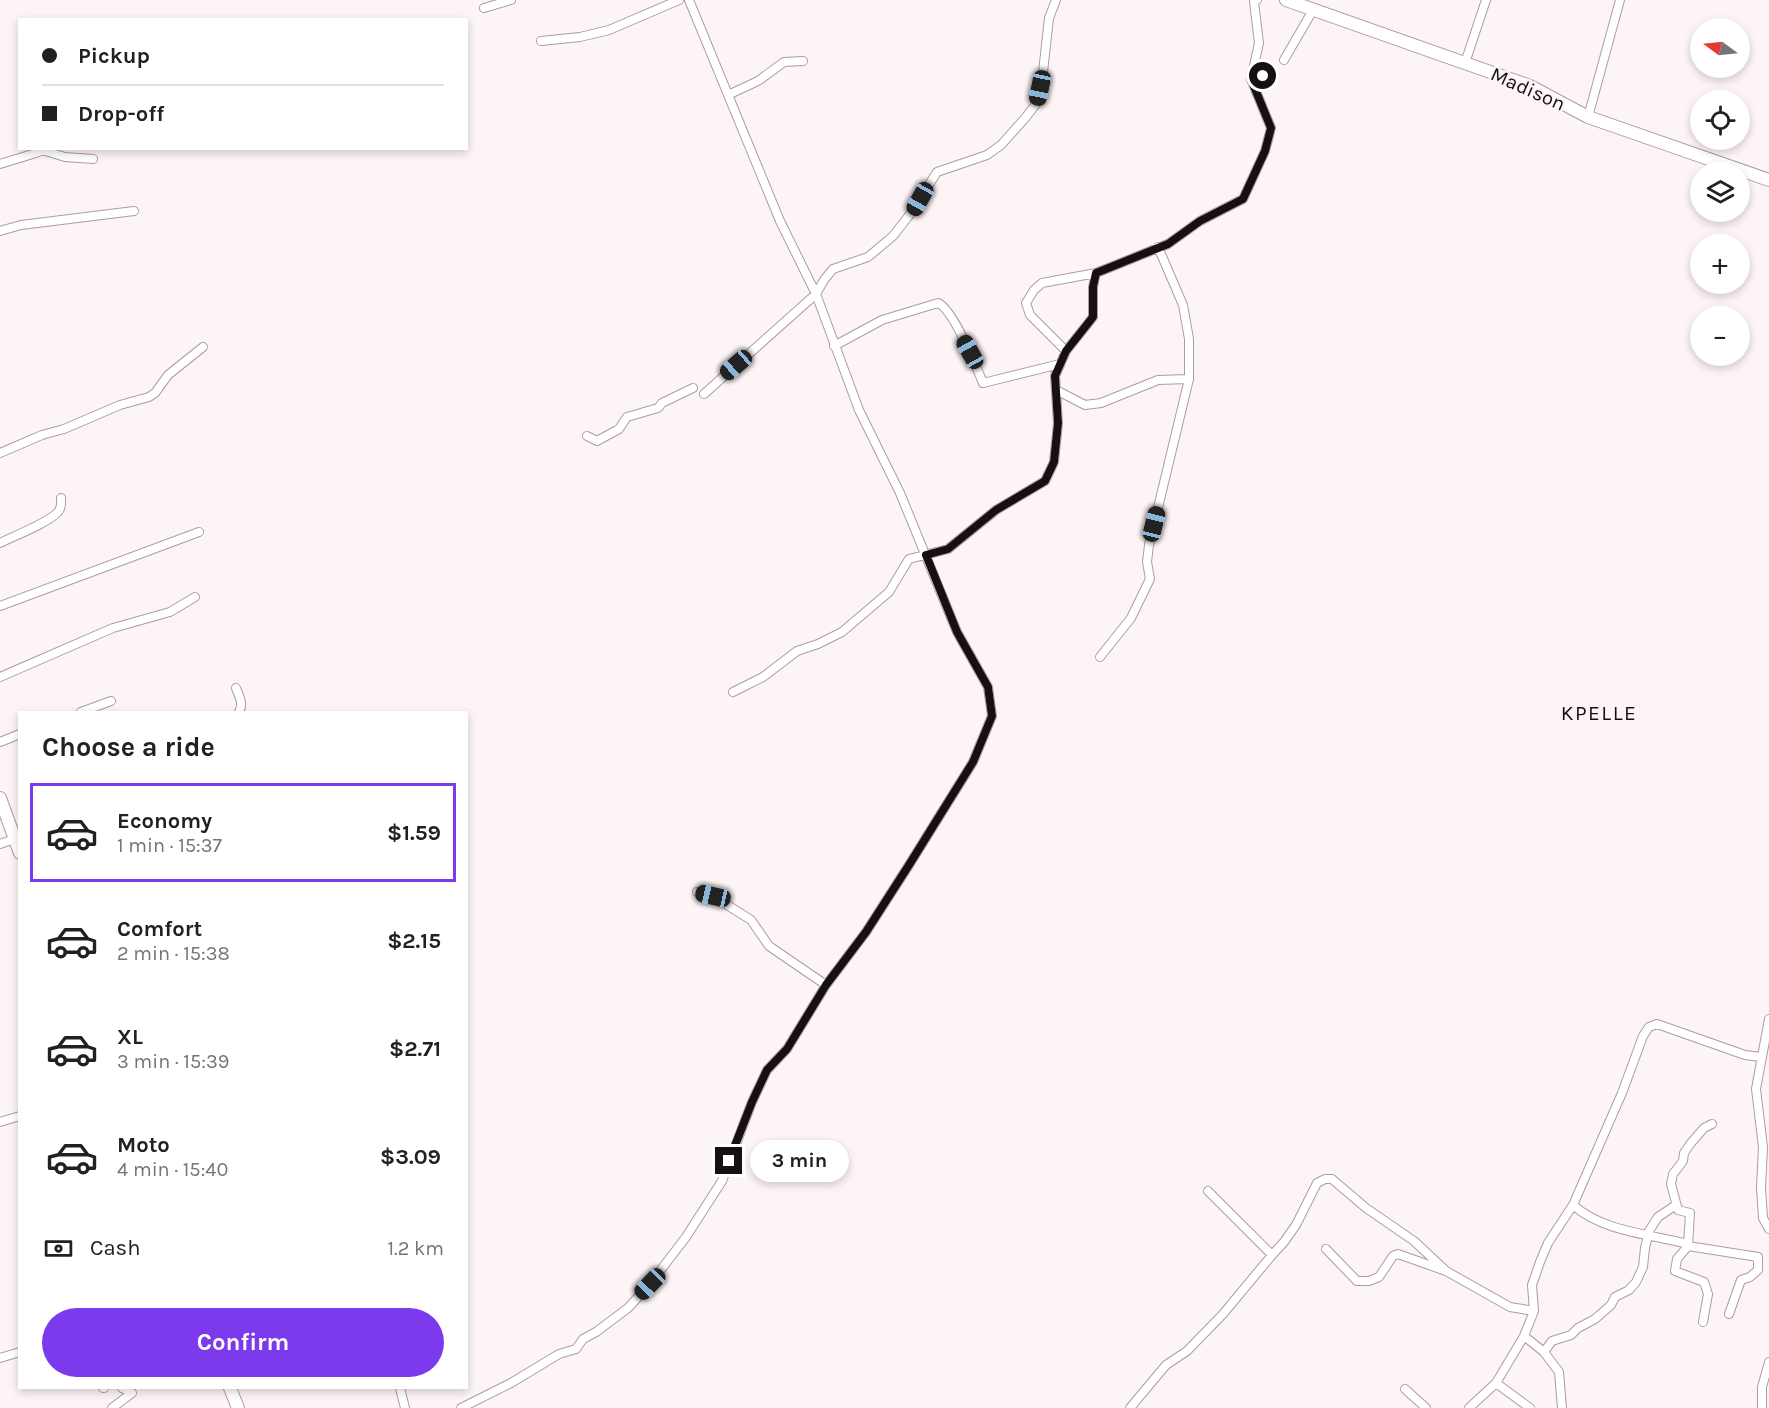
<!DOCTYPE html>
<meta charset="utf-8">
<style>
:root{--surface:#fff;--page:#f6f6f6;--text:#202124;--muted:#757577;--line:#e0e0e0;--accent:#7c3aed}
body{margin:0;font-family:Karla,sans-serif;background:var(--page);color:var(--text);height:100vh;display:flex;flex-direction:column;font-size:22px;white-space:nowrap}
*{box-sizing:border-box;margin:0}
p{font-size:20px;color:var(--muted)}
.icon{flex:none;width:33px;height:33px;fill:none;stroke:currentColor;stroke-width:2;stroke-linecap:round;stroke-linejoin:round}
.map{position:relative;flex:1;overflow:hidden}
.details{position:absolute;left:18px;top:711px;width:450px;height:678px;display:flex;flex-direction:column;background:var(--surface);border-radius:0px;box-shadow:0 3px 9px #0003}
.details>*{flex:none}
.top-card{position:absolute;left:18px;top:18px;width:450px;height:132px;border-radius:0px;box-shadow:0 3px 9px #0003;display:grid;align-content:center;height:132px;padding:0 24px;background:var(--surface)}
.needle{width:39px;rotate:285deg}
.controls{position:absolute;left:1690px;top:18px;display:grid;gap:12px}
.controls a{display:grid;place-items:center;width:60px;height:60px;border-radius:50%;background:var(--surface);box-shadow:0 3px 9px #0003;font-size:30px}
.end{position:absolute;width:27px;height:27px;margin:-14px;border:8px solid #171012;background:#fff;box-shadow:0 0 0 3px #fff}
.from{border-radius:50%}
.bubble{position:absolute;height:42px;border-radius:21px;background:var(--surface);box-shadow:0 3px 9px #0003;font-size:20px;font-weight:700;line-height:42px;text-align:center}
.car{position:absolute;width:18px;height:36px;margin:-18px -9px;border-radius:8px;box-shadow:0 0 4px 2px #0007;background:linear-gradient(#222 24%,#8ab4d8 0 40%,#222 0 76%,#8ab4d8 0 86%,#222 0)}
.top-card b{display:flex;align-items:center;gap:21px;height:57px;font-size:22px}
.top-card b+b{border-top:2px solid var(--line)}
.top-card i{width:15px;height:15px;background:var(--text)}
ul{padding:0;list-style:none}
li{display:flex;align-items:center;gap:18px;height:99px;margin:0 12px 9px;padding:0 12px;border:3px solid transparent;border-radius:0px}
li div{flex:1}
li b{display:block;font-size:22px}
li em{font-style:normal;font-weight:700}
li.current{border-color:var(--accent)}
li>.icon{width:54px;height:54px;stroke-width:1.5}
h2{padding:0 24px;font-size:27px;line-height:72px}
.pay{display:flex;align-items:center;gap:15px;height:66px;padding:0 24px;font-size:22px}
.pay p{margin-inline-start:auto}
.button{display:flex;gap:12px;margin-top:auto;padding:12px 24px}
.button a{flex:1;height:69px;border-radius:36px;background:var(--accent);color:#fff;font-size:24px;font-weight:700;line-height:69px;text-align:center}
.map>svg:first-child{display:block}
.lines{fill:none;stroke-linecap:round;stroke-linejoin:round}
.street-casing{stroke:#af9ba0;stroke-width:10}
.secondary-casing{stroke:#af9ba0;stroke-width:14}
.street{stroke:#fff;stroke-width:8}
.secondary{stroke:#fff;stroke-width:12}
.route{stroke:#171012;stroke-width:8}
.labels{text-anchor:middle;dominant-baseline:central;stroke-width:5;stroke-linejoin:round;paint-order:stroke}
.street-label{font-size:20px;fill:#171012;stroke:#fdf4f6}
.neighbourhood-label{font-size:21px;letter-spacing:1.5px;fill:#171012;stroke:#fdf4f6}
</style>
<div class="map">
<svg width="1769" height="1408" viewBox="0 0 1769 1408">
<rect width="100%" height="100%" fill="#fdf4f6"/>
<g class="lines">
<g class="street-casing">
<path id="street" d="M484,8L511,0
M541,41L580,37L609,30L679,0
M1284,60L1313,10
M1465,63L1486,0
M1251,79L1263,76L1253,70
M728,95L758,81L784,62L803,61
M1588,117L1620,0
M42,150L65,157L93,159
M0,164L36,153L45,149
M0,231L21,225L134,211
M1158,247L1183,305L1189,339V379
M834,346L882,320L938,303C953,309 976,366 983,383L1060,364
M1066,351L1030,315L1026,303L1034,290L1042,283L1096,273
M1056,390L1085,405L1101,403L1158,380L1189,379L1149,545L1147,562L1150,579L1131,618L1100,657
M704,394L816,294L824,280L833,269L868,257L893,236L911,213L937,172L987,155L1001,145L1026,117L1036,104L1043,72L1049,18L1056,0
M587,436L597,441L619,429L627,417L658,408L662,403L693,388
M0,453L42,435L64,429L120,405L149,397L155,393L168,375L203,347
M0,543C14,536 48,523 58,512C62,508 61,503 61,498
M0,606L199,532
M0,677L113,628L170,612L195,597
M236,688C239,696 244,704 239,712
M733,692L763,677L797,651L818,644L842,632L889,592L909,559L948,549L996,510L1045,481L1054,462L1058,423L1055,376L1066,351L1093,317V287L1096,273L1168,244L1200,221L1243,199L1265,151L1271,128L1251,79L1259,43L1254,2L1257,0
M81,712L111,701
M0,742L20,734
M0,844L14,839
M697,892L713,896L751,920L769,946L826,985
M1769,1019L1756,1089L1763,1147L1761,1188L1763,1218L1769,1229
M0,1122L20,1116
M1208,1191L1272,1255L1284,1242L1296,1225L1317,1183L1325,1179H1332L1366,1208L1414,1241L1446,1271
M1573,1205C1602,1231 1648,1234 1684,1243L1688,1246L1758,1257V1270L1750,1277L1741,1280L1729,1314
M1326,1249L1357,1281H1369L1379,1277L1393,1256L1398,1254L1446,1271L1510,1307L1534,1311
M1703,1322L1708,1294L1704,1282L1675,1271L1677,1259L1688,1246L1690,1213L1678,1210L1671,1184L1673,1174L1683,1161L1684,1153L1691,1143L1704,1128L1712,1124
M1524,1336L1544,1352L1559,1372L1562,1408
M1544,1352L1552,1341L1571,1335L1578,1328L1595,1319L1611,1305L1615,1297L1629,1290L1636,1282L1643,1267L1645,1248L1649,1231L1658,1217L1676,1205
M0,1358L20,1352
M1496,1383L1530,1408
M103,1388H104
M400,1388L405,1408
M1405,1389L1426,1408
M112,1408L132,1393L122,1388
M461,1408L511,1383L559,1354L576,1349L583,1339L596,1332L628,1308L650,1284L686,1237L722,1181L752,1102L767,1070L787,1049L826,985L866,932L909,865L973,762L992,716L988,687L957,632L900,493L859,410L816,294L780,221L689,0
M1130,1408L1166,1365L1187,1351L1223,1314L1272,1255
M1469,1408L1496,1383L1524,1336L1534,1311L1532,1285L1540,1262L1548,1243L1573,1205L1622,1093L1643,1036L1649,1027L1657,1024L1745,1055L1761,1057
M1762,1408V1387L1769,1362"/>
</g>
<g class="secondary-casing">
<path id="secondary" d="M1286,0L1530,86L1588,117L1769,180
M0,798L20,853
M230,1388L238,1408"/>
</g>
<use href="#street" class="street"/>
<use href="#secondary" class="secondary"/>
</g>
<g class="lines">
<path class="route" d="M729,1161L752,1102L767,1070L787,1049L826,985L866,932L909,865L973,762L992,716L988,687L957,632L926,555L948,549L996,510L1045,481L1054,462L1058,423L1055,376L1066,351L1093,317V287L1096,273L1168,244L1200,221L1243,199L1265,151L1271,128L1251,79L1263,76"/>
</g>
<g class="labels">
<g class="street-label">
<text transform="translate(1528 89) rotate(24)">Madison</text>
</g>
<g class="neighbourhood-label">
<text x="1599" y="713">KPELLE</text>
</g>
</g>
</svg>
<div class="controls">
<a><svg class="needle" viewBox="-14 -14 28 28"><path d="M0-13l5 13h-10z" fill="#e53935"/><path d="M0 13l5-13h-10z" fill="#757577"/></svg></a>
<a><svg class="icon" aria-label="locate" viewBox="0 0 24 24"><circle cx="12" cy="12" r="6"/><path d="M12 2v4M12 18v4M2 12h4M18 12h4"/></svg></a>
<a><svg class="icon" aria-label="layers" viewBox="0 0 24 24"><path d="M12 4l9 5-9 5-9-5zM3 14l9 5 9-5"/></svg></a>
<a>+</a>
<a>−</a>
</div>
<i class="end from" style="left:1263px;top:76px"></i>
<i class="end" style="left:729px;top:1161px"></i>
<div class="bubble" style="left:750px;top:1140px;width:99px">3 min</div>
<i class="car" style="left:1040px;top:88px;rotate:192deg"></i>
<i class="car" style="left:920px;top:199px;rotate:209deg"></i>
<i class="car" style="left:970px;top:352px;rotate:331deg"></i>
<i class="car" style="left:736px;top:365px;rotate:229deg"></i>
<i class="car" style="left:1154px;top:524px;rotate:14deg"></i>
<i class="car" style="left:713px;top:896px;rotate:283deg"></i>
<i class="car" style="left:650px;top:1284px;rotate:224deg"></i>
<div class="top-card">
<b><i class="from"></i>Pickup</b>
<b><i></i>Drop-off</b>
</div>
<section class="details">
<h2>Choose a ride</h2>
<ul>
<li class="current"><svg class="icon" aria-label="car" viewBox="0 0 24 24"><path d="M5 17H2v-5l4-1 3-4h7l3 4 3 1v5h-3M9 17h6M6 11h13"/><circle cx="7" cy="17" r="2"/><circle cx="17" cy="17" r="2"/></svg><div><b>Economy</b><p>1 min · 15:37</p></div><em>$1.59</em></li>
<li><svg class="icon" aria-label="car" viewBox="0 0 24 24"><path d="M5 17H2v-5l4-1 3-4h7l3 4 3 1v5h-3M9 17h6M6 11h13"/><circle cx="7" cy="17" r="2"/><circle cx="17" cy="17" r="2"/></svg><div><b>Comfort</b><p>2 min · 15:38</p></div><em>$2.15</em></li>
<li><svg class="icon" aria-label="car" viewBox="0 0 24 24"><path d="M5 17H2v-5l4-1 3-4h7l3 4 3 1v5h-3M9 17h6M6 11h13"/><circle cx="7" cy="17" r="2"/><circle cx="17" cy="17" r="2"/></svg><div><b>XL</b><p>3 min · 15:39</p></div><em>$2.71</em></li>
<li><svg class="icon" aria-label="car" viewBox="0 0 24 24"><path d="M5 17H2v-5l4-1 3-4h7l3 4 3 1v5h-3M9 17h6M6 11h13"/><circle cx="7" cy="17" r="2"/><circle cx="17" cy="17" r="2"/></svg><div><b>Moto</b><p>4 min · 15:40</p></div><em>$3.09</em></li>
</ul>
<div class="pay"><svg class="icon" aria-label="cash" viewBox="0 0 24 24"><path d="M3 7h18v10H3z"/><circle cx="12" cy="12" r="2"/></svg>Cash<p>1.2 km</p></div>
<div class="button"><a>Confirm</a></div>
</section>
</div>
